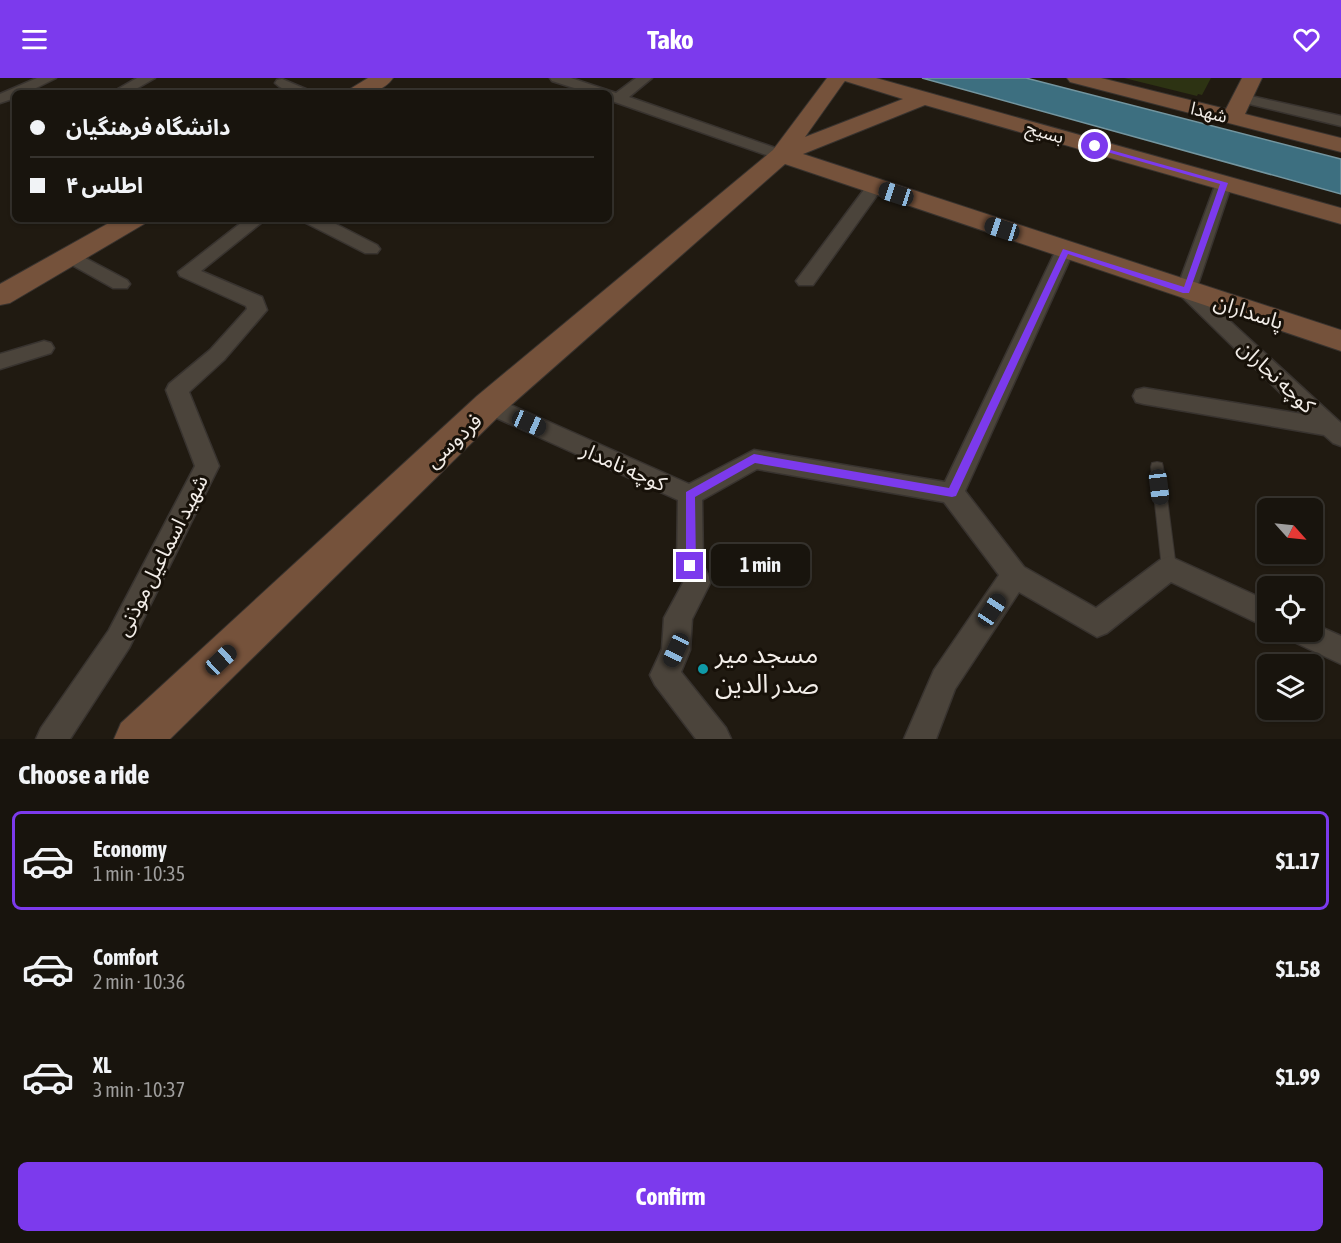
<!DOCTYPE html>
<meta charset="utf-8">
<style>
:root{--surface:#18140d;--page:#211d16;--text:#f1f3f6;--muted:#9f9e9d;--line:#36332e;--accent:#7c3aed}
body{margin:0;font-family:"Asap Condensed","Noto Sans Arabic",sans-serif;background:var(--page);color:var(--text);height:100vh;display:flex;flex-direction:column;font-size:22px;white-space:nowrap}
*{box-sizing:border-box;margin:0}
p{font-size:20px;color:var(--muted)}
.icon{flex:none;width:33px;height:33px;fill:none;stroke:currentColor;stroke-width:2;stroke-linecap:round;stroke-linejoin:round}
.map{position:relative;height:661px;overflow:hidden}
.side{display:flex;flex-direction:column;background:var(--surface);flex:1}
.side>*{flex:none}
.banner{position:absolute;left:12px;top:12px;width:600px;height:132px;border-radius:9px;box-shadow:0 2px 4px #0004,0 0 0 2px var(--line);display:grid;align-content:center;height:132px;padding:0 18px;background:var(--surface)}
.needle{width:39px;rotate:117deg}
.fabs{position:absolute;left:1257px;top:420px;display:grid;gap:12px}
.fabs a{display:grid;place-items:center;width:66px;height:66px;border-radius:9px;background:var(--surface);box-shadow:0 2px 4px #0004,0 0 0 2px var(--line);font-size:30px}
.end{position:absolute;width:27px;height:27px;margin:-14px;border:8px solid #7c3aed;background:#fff;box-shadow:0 0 0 3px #fff}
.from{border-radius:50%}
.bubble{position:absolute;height:42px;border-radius:9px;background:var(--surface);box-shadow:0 2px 4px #0004,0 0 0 2px var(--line);font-size:20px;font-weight:700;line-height:42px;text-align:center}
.car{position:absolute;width:18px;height:36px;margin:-18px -9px;border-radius:8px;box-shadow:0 0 4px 2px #0007;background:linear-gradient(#222 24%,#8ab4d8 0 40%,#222 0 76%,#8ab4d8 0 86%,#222 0)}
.banner b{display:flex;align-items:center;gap:21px;height:57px;font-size:22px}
.banner b+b{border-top:2px solid var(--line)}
.banner i{width:15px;height:15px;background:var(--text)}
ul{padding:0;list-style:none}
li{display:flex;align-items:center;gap:18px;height:99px;margin:0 12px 9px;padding:0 6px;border:3px solid transparent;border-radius:9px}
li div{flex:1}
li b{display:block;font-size:22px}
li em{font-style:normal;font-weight:700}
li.current{border-color:var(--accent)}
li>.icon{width:54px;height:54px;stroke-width:1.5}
h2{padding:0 18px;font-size:27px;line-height:72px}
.button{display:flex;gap:12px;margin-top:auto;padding:12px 18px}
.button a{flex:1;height:69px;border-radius:9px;background:var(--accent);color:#fff;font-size:24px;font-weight:700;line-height:69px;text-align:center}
header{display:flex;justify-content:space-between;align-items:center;height:78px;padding:0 18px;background:var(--accent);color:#fff;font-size:27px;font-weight:700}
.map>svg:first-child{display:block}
.green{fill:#2d3313}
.water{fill:#3d6f80;stroke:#73959f;stroke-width:1.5}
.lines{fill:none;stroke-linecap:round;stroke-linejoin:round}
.lane-casing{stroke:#38332f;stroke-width:2}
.street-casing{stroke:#38332f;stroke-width:3}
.secondary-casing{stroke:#38332f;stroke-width:2}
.lane{fill:#4b443b;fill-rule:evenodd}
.street{fill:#4b443b;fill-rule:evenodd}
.secondary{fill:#75523b;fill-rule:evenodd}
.route{fill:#7c3aed}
.culture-dot{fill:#0f9aa8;stroke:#171109;stroke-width:2}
.labels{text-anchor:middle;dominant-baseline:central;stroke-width:6;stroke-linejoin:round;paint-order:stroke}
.far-street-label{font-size:18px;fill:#f2ede8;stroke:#171109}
.street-label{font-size:21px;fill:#f2ede8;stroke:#171109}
.near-poi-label{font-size:26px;fill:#f2ede8;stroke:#171109;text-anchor:start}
</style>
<header><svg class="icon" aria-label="menu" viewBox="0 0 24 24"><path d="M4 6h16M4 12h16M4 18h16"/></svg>Tako<svg class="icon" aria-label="heart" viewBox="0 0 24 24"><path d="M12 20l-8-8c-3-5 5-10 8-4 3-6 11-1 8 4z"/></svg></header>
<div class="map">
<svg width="1341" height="661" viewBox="0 0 1341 661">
<rect width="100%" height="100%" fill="#201a11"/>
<path class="green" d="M1124,0H1211L1202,17L1198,16L1197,18Z"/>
<path class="water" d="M922,0H1026L1341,81V116Z"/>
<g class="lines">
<g class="lane-casing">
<path id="lane" d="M1157,384L1162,385L1163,389L1176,490L1174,494L1169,496L1164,494L1162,490L1151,389L1152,385Z"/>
</g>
<g class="street-casing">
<path id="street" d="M37,0H56L26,15H15V20L0,25V16Z
M137,0H155L129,15H111Z
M550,0H571L616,15L636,0H652L629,19L787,74L789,77L781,82L775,80L609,22V15H590L552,3Z
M282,1L308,12L310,15C297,15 285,15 275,5L277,2Z
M1242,16L1341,38V48L1237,23L1235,20Z
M1224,100L1232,105L1196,212L1341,345V368L1333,365L1324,357L1144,326L1136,324L1133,318L1136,312L1144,310L1302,336L1176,213L1216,105Z
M875,104L883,109L813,207H799L796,203L799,199L869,105Z
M246,141H266L201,193L262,219L267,232L224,282L189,314L219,388L129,570L70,661H36L41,650L109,552L195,388L166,312L169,306L210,272L247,231L246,228L180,198L178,194Z
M303,141H326L377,167L380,171L377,175H365L306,145Z
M1065,166L1071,168L1074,172L965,413L1024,489L1096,530L1160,482L1169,478L1268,523V550L1171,504L1107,555L1097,559L1019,514L955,611L936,661H904L934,592L999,497L944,424L757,391L702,422L703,487L711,503L692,541L690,572L681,594L726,650L731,661H696L655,607L650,597L662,571L664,540L684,503L677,488L678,422L481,333L478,327L481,321L489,319L497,321L689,406L754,372L945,404L1056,172L1059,168Z
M70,172L127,202L130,206L127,210H113L63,182L61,178L63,174Z
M44,263L51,265L54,270L51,275L0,291V276Z
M1312,545L1341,558V586L1292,563L1288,554H1312Z"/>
</g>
<g class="secondary-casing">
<path id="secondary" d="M368,0H393C382,16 364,15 347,15L350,11Z
M827,0H876L1341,130V146L925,27L803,76L1341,252V273L785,86L501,336L170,661H114L121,645L477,318L773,72ZM845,3L903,21L805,59L844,4Z
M1067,0H1101L1226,31L1242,0H1262L1245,36L1341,60V74L1070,4Z
M116,141H148L144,146L10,225L0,227V206Z"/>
</g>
<use href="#lane" class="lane"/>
<use href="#street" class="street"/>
<use href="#secondary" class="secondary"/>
</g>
<path class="route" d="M1093,67L1228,105L1189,215H1183L1068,176L956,418L952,419L755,385L695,419L696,488L690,493L686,492V414L754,376L949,410L1063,171L1184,209L1220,106L1093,70Z"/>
<circle class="culture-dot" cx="703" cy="591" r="6"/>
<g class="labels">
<g class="far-street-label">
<text transform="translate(1209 34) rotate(14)">شهدا</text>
<text transform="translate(1045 54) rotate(16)">بسیج</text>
</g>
<g class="street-label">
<text transform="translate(1249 233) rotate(18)">پاسداران</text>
<text transform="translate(1277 298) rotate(43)">کوچه نجاران</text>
<text transform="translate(453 362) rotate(-43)">فردوسی</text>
<text transform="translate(624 388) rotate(24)">کوچه نامدار</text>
<text transform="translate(161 477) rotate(-63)">شهید اسماعیل موذنی</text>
</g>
<g class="near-poi-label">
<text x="715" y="576">مسجد میر<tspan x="715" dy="30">صدر الدین</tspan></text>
</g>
</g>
</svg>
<div class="fabs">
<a><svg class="needle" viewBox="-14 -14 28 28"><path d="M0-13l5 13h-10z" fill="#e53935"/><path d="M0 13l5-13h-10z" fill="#9f9e9d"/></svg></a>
<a><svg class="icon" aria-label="locate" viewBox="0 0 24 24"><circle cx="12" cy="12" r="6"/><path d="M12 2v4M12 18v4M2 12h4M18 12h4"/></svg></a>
<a><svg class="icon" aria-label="layers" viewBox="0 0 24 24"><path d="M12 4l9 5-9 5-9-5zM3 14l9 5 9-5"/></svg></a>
</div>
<i class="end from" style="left:1095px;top:68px"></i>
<i class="end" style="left:690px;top:488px"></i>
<div class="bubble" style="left:711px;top:466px;width:99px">1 min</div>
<i class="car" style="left:896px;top:116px;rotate:288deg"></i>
<i class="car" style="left:1002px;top:151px;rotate:288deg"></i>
<i class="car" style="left:529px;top:345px;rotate:114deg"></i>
<i class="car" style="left:1159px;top:409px;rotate:173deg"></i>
<i class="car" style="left:992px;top:532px;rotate:34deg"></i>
<i class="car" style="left:676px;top:572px;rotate:205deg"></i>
<i class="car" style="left:221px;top:582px;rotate:47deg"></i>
<div class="banner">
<b><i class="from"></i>دانشگاه فرهنگیان</b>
<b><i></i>اطلس ۴</b>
</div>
</div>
<section class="side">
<h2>Choose a ride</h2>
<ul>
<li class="current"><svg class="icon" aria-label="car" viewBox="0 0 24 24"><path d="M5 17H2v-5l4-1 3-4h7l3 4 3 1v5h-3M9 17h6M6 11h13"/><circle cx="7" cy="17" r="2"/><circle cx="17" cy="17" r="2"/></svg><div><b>Economy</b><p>1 min · 10:35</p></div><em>$1.17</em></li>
<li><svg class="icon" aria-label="car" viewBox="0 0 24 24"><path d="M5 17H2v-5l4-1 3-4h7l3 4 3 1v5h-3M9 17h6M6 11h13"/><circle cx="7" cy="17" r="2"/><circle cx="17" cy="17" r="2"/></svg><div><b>Comfort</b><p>2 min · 10:36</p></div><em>$1.58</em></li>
<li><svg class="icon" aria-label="car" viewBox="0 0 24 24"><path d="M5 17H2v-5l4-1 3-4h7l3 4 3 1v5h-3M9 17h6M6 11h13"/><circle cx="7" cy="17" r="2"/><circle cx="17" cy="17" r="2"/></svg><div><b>XL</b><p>3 min · 10:37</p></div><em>$1.99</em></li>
</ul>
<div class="button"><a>Confirm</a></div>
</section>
